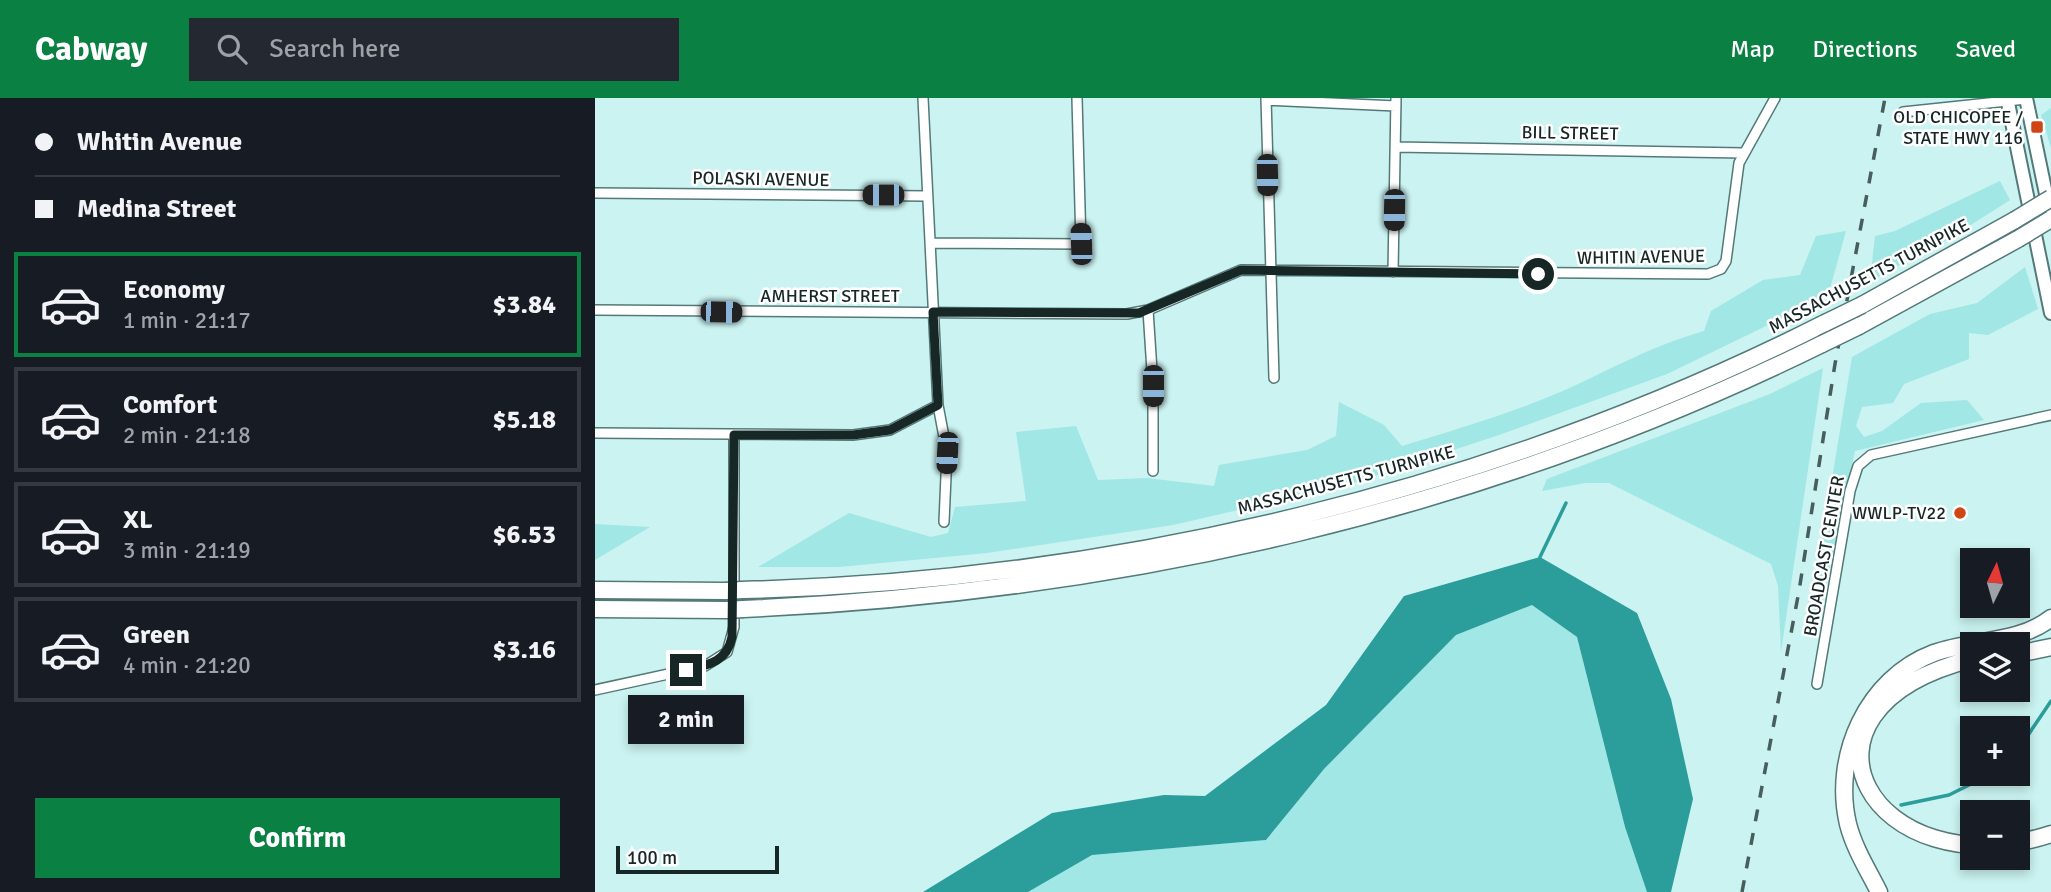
<!DOCTYPE html>
<meta charset="utf-8">
<style>
:root{--surface:#171b24;--page:#242831;--text:#f1f3f6;--muted:#9ea1a6;--line:#363941;--accent:#0b8043}
body{margin:0;font-family:Signika,sans-serif;background:var(--page);color:var(--text);height:100vh;display:flex;flex-direction:column;font-size:26px;white-space:nowrap}
*{box-sizing:border-box;margin:0}
p{font-size:23px;color:var(--muted)}
.icon{flex:none;width:38px;height:38px;fill:none;stroke:currentColor;stroke-width:2;stroke-linecap:round;stroke-linejoin:round}
.map{position:relative;flex:1;overflow:hidden}
.panel{display:flex;flex-direction:column;background:var(--surface);width:595px}
.panel>*{flex:none}
.banner{display:grid;align-content:center;height:154px;padding:0 35px;background:var(--surface)}
.needle{width:46px;rotate:5deg}
.controls{position:absolute;left:1365px;top:450px;display:grid;gap:14px}
.controls a{display:grid;place-items:center;width:70px;height:70px;border-radius:0px;background:var(--surface);box-shadow:0 4px 10px #0003;font-size:35px}
.scale{position:absolute;left:21px;bottom:18px;width:163px;box-sizing:border-box;padding-left:7px;border:4px solid #172726;border-top:0;font-size:19px;line-height:24px;white-space:nowrap;color:#172726;-webkit-text-stroke:5px #fff;paint-order:stroke}
.end{position:absolute;width:32px;height:32px;margin:-16px;border:9px solid #172726;background:#fff;box-shadow:0 0 0 4px #fff}
.from{border-radius:50%}
.bubble{position:absolute;height:49px;border-radius:0px;background:var(--surface);box-shadow:0 4px 10px #0003;font-size:23px;font-weight:700;line-height:49px;text-align:center}
.car{position:absolute;width:21px;height:42px;margin:-21px -10px;border-radius:9px;box-shadow:0 0 5px 2px #0007;background:linear-gradient(#222 24%,#8ab4d8 0 40%,#222 0 76%,#8ab4d8 0 86%,#222 0)}
.banner b{display:flex;align-items:center;gap:24px;height:66px;font-size:26px}
.banner b+b{border-top:2px solid var(--line)}
.banner i{width:18px;height:18px;background:var(--text)}
ul{padding:0;list-style:none}
li{display:flex;align-items:center;gap:21px;height:105px;margin:0 14px 10px;padding:0 21px;border:4px solid var(--line);border-radius:0px}
li div{flex:1}
li b{display:block;font-size:26px}
li em{font-style:normal;font-weight:700}
li.current{border-color:var(--accent)}
li>.icon{width:63px;height:63px;stroke-width:1.5}
.primary-button{display:flex;gap:14px;margin-top:auto;padding:14px 35px}
.primary-button a{flex:1;height:80px;border-radius:0px;background:var(--accent);color:#fff;font-size:28px;font-weight:700;line-height:80px;text-align:center}
header{display:flex;align-items:center;gap:42px;box-sizing:border-box;height:98px;padding:0 35px;background:var(--accent);color:#fff}
header strong{font-size:33px}
nav{display:flex;gap:38px;margin-inline-start:auto;font-size:24px}
.search{width:490px;height:63px;background:var(--page);display:flex;align-items:center;gap:18px;box-sizing:border-box;padding:0 24px;border-radius:0px;color:var(--muted);font-size:26px}
main{display:flex;flex:1;min-height:0}
.map>svg:first-child{display:block}
.green{fill:#a0e7e5}
.water{fill:#2b9d9b}
.lines{fill:none;stroke-linecap:round;stroke-linejoin:round}
.stream{stroke:#2b9d9b;stroke-width:3.5}
.minor-casing{stroke:#537978;stroke-width:12}
.secondary-casing{stroke:#537978;stroke-width:16}
.motorway-casing{stroke:#537978;stroke-width:19}
.minor{stroke:#fff;stroke-width:9}
.secondary{stroke:#fff;stroke-width:12}
.motorway{stroke:#fff;stroke-width:16}
.rail{stroke:#475e5d;stroke-width:3.5;stroke-dasharray:12 12;stroke-linecap:butt}
.motorway-bridge-casing{stroke:#537978;stroke-width:19;stroke-linecap:butt}
.motorway-bridge{stroke:#fff;stroke-width:16}
.route{stroke:#172726;stroke-width:9}
.poi-dot{fill:#ce4613;stroke:#fff;stroke-width:2.5}
.labels{text-anchor:middle;dominant-baseline:central;stroke-width:5;stroke-linejoin:round;paint-order:stroke}
.poi-label{font-size:18px;fill:#172726;stroke:#fff;text-anchor:end}
.street-label{font-size:18px;fill:#172726;stroke:#fff}
</style>
<header>
<strong>Cabway</strong>
<div class="search"><svg class="icon" aria-label="search" viewBox="0 0 24 24"><circle cx="10" cy="10" r="6"/><path d="M15 15l6 6"/></svg>Search here</div>
<nav><a>Map</a><a>Directions</a><a>Saved</a></nav>
</header>
<main>
<section class="panel">
<div class="banner">
<b><i class="from"></i>Whitin Avenue</b>
<b><i></i>Medina Street</b>
</div>
<ul>
<li class="current"><svg class="icon" aria-label="car" viewBox="0 0 24 24"><path d="M5 17H2v-5l4-1 3-4h7l3 4 3 1v5h-3M9 17h6M6 11h13"/><circle cx="7" cy="17" r="2"/><circle cx="17" cy="17" r="2"/></svg><div><b>Economy</b><p>1 min · 21:17</p></div><em>$3.84</em></li>
<li><svg class="icon" aria-label="car" viewBox="0 0 24 24"><path d="M5 17H2v-5l4-1 3-4h7l3 4 3 1v5h-3M9 17h6M6 11h13"/><circle cx="7" cy="17" r="2"/><circle cx="17" cy="17" r="2"/></svg><div><b>Comfort</b><p>2 min · 21:18</p></div><em>$5.18</em></li>
<li><svg class="icon" aria-label="car" viewBox="0 0 24 24"><path d="M5 17H2v-5l4-1 3-4h7l3 4 3 1v5h-3M9 17h6M6 11h13"/><circle cx="7" cy="17" r="2"/><circle cx="17" cy="17" r="2"/></svg><div><b>XL</b><p>3 min · 21:19</p></div><em>$6.53</em></li>
<li><svg class="icon" aria-label="car" viewBox="0 0 24 24"><path d="M5 17H2v-5l4-1 3-4h7l3 4 3 1v5h-3M9 17h6M6 11h13"/><circle cx="7" cy="17" r="2"/><circle cx="17" cy="17" r="2"/></svg><div><b>Green</b><p>4 min · 21:20</p></div><em>$3.16</em></li>
</ul>
<div class="primary-button"><a>Confirm</a></div>
</section>
<div class="map">
<svg width="1456" height="794" viewBox="0 0 1456 794">
<rect width="100%" height="100%" fill="#caf3f1"/>
<path class="green" d="M1456,10V50L1446,17Z
M1405,83L1415,102L1352,142L1275,183L1280,138L1300,133Z
M1251,133L1233,198L1072,276L904,337L752,387L578,427L392,455L244,469H163L254,415L336,439L353,435L360,409L431,403L421,334L481,328L503,382L552,380L619,388L624,367L712,352L741,338L744,304L789,327L807,348C862,331 917,315 970,292C1019,270 1056,248 1109,233L1116,213L1168,182L1205,177L1221,138Z
M1430,169L1443,211L1393,237L1374,235V261L1309,286L1298,305L1267,309L1261,328L1269,339L1287,333L1326,305L1372,302L1389,322L1260,353L1225,514L1215,515L1257,259L1335,216L1382,205Z
M1228,270L1186,554L1183,488L1176,466L1014,385H990L947,393L952,381L1175,296Z
M0,426L55,429L0,462Z
M937,507L982,539L1030,729L1052,794H433L497,757L671,742L729,671L861,537Z"/>
<path class="water" d="M945,459L1042,515L1076,601L1098,701L1076,794H1052L1030,729L982,539L937,507L861,537L729,671L671,742L497,757L433,794H328L457,715L569,697L610,698L731,607L809,498Z"/>
<g class="lines">
<path class="stream" d="M945,459L971,405
M1423,652L1456,603
M1306,707L1354,697L1396,676"/>
<g class="minor-casing">
<path id="minor" d="M328,0L343,307L352,355L349,424
M671,0L679,280
M671,2L801,8
M1308,14L1431,1
M801,49L1148,55
M0,95L332,98
M335,145L486,146L482,0
M798,174L801,0
M0,212L532,216L553,212L646,172L1113,176L1126,171L1131,163L1144,65L1180,0
M553,212L558,288V373
M0,335L258,337L295,332L343,307
M1222,586L1255,393L1263,368L1276,357L1456,317
M0,592L110,568L132,554L139,529V337"/>
</g>
<g class="secondary-casing">
<path id="secondary" d="M1412,0L1456,215
M1431,0L1456,120"/>
</g>
<g class="motorway-casing">
<path id="motorway" d="M1267,207L1420,122
M1264,228L1423,141
M0,492L131,493
M147,492C520,483 897,393 1230,225
M0,511L132,512
M148,511C528,494 885,414 1227,246
M1423,556L1456,549
M1377,561C1173,613 1278,794 1456,736
M1284,794C1273,772 1259,750 1253,726C1237,658 1272,580 1339,555C1377,541 1423,546 1456,520"/>
</g>
<use href="#minor" class="minor"/>
<use href="#secondary" class="secondary"/>
<use href="#motorway" class="motorway"/>
<path class="rail" d="M1147,794L1204,493L1240,266L1290,0"/>
<g class="motorway-bridge-casing">
<path id="motorway-bridge" d="M1420,122L1456,100
M1423,141L1456,121
M1230,225L1267,207
M1227,246L1264,228
M131,493L147,492
M132,512L148,511"/>
</g>
<use href="#motorway-bridge" class="motorway-bridge"/>
</g>
<g class="lines">
<path class="route" d="M91,572C113,567 132,564 137,539L139,337H258L295,332L343,307L338,214L544,215L646,172L943,176"/>
</g>
<g class="poi-dot">
<rect x="1435" y="22" width="14" height="14" rx="3.5"/>
<circle cx="1365" cy="415" r="7"/>
</g>
<g class="labels">
<g class="poi-label">
<text x="1428" y="19">OLD CHICOPEE /<tspan x="1428" dy="21">STATE HWY 116</tspan></text>
<text x="1351" y="415">WWLP-TV22</text>
</g>
<g class="street-label">
<text transform="translate(975 35) rotate(1)">BILL STREET</text>
<text transform="translate(166 81) rotate(1)">POLASKI AVENUE</text>
<text transform="translate(1046 159) rotate(-1)">WHITIN AVENUE</text>
<text transform="translate(1274 178) rotate(-28)">MASSACHUSETTS TURNPIKE</text>
<text x="235" y="198">AMHERST STREET</text>
<text transform="translate(751 382) rotate(-15)">MASSACHUSETTS TURNPIKE</text>
<text transform="translate(1229 458) rotate(-80)">BROADCAST CENTER</text>
</g>
</g>
</svg>
<div class="controls">
<a><svg class="needle" viewBox="-14 -14 28 28"><path d="M0-13l5 13h-10z" fill="#e53935"/><path d="M0 13l5-13h-10z" fill="#9ea1a6"/></svg></a>
<a><svg class="icon" aria-label="layers" viewBox="0 0 24 24"><path d="M12 4l9 5-9 5-9-5zM3 14l9 5 9-5"/></svg></a>
<a>+</a>
<a>−</a>
</div>
<div class="scale">100 m</div>
<i class="end from" style="left:943px;top:176px"></i>
<i class="end" style="left:91px;top:572px"></i>
<div class="bubble" style="left:33px;top:597px;width:116px">2 min</div>
<i class="car" style="left:672px;top:77px;rotate:179deg"></i>
<i class="car" style="left:288px;top:97px;rotate:270deg"></i>
<i class="car" style="left:799px;top:112px;rotate:181deg"></i>
<i class="car" style="left:486px;top:146px;rotate:358deg"></i>
<i class="car" style="left:126px;top:214px;rotate:91deg"></i>
<i class="car" style="left:558px;top:288px;rotate:180deg"></i>
<i class="car" style="left:352px;top:355px;rotate:183deg"></i>
</div>
</main>
